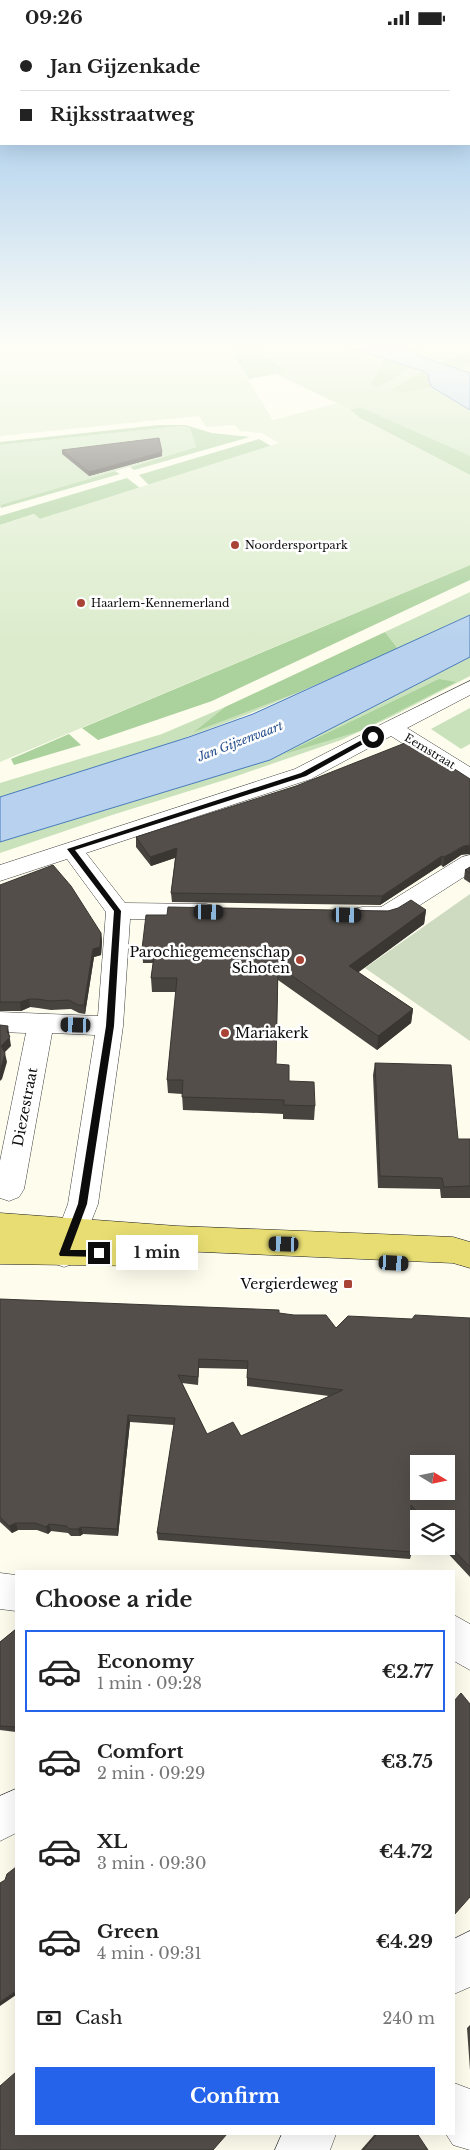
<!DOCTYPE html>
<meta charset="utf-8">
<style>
:root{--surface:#fff;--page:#f6f6f6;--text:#222;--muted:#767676;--line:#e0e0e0;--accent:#2563eb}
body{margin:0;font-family:"Libre Baskerville",serif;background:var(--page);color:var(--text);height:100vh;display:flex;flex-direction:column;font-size:19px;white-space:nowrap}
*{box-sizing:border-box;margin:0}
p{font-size:16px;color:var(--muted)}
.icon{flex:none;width:28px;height:28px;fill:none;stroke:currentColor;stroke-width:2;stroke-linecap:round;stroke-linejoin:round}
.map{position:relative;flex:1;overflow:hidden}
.side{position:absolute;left:15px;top:1535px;width:440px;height:565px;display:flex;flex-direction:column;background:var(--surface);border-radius:0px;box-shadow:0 5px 20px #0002}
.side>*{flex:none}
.hud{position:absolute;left:0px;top:0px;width:470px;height:110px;box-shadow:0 5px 20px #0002;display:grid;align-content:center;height:110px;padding:0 20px;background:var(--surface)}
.needle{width:32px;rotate:100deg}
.tools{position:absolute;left:410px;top:1420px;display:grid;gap:10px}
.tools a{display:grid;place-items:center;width:45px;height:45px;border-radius:0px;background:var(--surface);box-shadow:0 5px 20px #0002;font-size:25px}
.end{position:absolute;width:22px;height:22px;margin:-11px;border:6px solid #0c0c0c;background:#fff;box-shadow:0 0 0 2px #fff}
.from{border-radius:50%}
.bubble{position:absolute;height:35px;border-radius:0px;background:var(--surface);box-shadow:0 5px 20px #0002;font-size:16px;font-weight:700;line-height:35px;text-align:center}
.car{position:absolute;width:15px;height:30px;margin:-15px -8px;border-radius:6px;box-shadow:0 0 4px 1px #0007;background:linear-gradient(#222 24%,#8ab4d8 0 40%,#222 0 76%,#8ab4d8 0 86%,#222 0)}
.hud b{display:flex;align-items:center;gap:18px;height:48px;font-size:19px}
.hud b+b{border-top:1px solid var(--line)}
.hud i{width:12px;height:12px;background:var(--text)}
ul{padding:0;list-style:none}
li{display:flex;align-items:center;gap:15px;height:82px;margin:0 10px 8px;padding:0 10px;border:2px solid transparent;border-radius:0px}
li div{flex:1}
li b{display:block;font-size:19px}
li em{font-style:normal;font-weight:700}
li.current{border-color:var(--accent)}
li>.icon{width:45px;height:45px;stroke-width:1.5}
h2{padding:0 20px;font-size:22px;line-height:60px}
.pay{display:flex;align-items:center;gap:12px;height:55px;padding:0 20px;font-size:19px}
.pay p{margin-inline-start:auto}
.cta{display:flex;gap:10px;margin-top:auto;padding:10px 20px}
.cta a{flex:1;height:58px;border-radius:0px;background:var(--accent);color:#fff;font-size:20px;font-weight:700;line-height:58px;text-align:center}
.status{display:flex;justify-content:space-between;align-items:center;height:35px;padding:0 25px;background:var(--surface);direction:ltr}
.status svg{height:14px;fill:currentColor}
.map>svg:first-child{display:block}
.green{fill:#c9e2bb}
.forest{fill:#abd19c}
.cemetery{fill:#cedbc1}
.pitch{fill:#dbebcb}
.water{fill:#b7d1ee;stroke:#487bbb}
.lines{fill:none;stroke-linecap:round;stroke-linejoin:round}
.minor-casing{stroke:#3f3f3f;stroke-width:1}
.major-casing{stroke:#1d1d1d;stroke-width:1}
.minor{fill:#fff;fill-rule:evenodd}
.major{fill:#e7dd72;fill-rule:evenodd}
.wall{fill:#47433f;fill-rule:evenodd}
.shaded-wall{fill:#3a3733}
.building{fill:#534e49;stroke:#3a3733;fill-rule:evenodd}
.route{fill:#0c0c0c}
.poi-dot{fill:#a94336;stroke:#fff;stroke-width:2}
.labels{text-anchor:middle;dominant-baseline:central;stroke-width:5;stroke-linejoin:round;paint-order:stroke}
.far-poi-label{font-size:11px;fill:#0c0c0c;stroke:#fff;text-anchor:start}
.far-street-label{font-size:11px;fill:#0c0c0c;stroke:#fff}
.far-water-label{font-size:12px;font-style:italic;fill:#254f8d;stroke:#fff}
.poi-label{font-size:14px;fill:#0c0c0c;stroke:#fff;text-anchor:end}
.street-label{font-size:14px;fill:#0c0c0c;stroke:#fff}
</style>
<div class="status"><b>09:26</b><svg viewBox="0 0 49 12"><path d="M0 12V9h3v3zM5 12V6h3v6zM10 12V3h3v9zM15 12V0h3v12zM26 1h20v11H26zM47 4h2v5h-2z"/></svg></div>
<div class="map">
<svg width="470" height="2115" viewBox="0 0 470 2115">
<rect width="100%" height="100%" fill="#fdfced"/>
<path class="green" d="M229,313H470V440L351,375L276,339L249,344Z
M183,391L190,393L196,412L0,470V410Z
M470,557V580L398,614L385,597Z
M470,622V641L391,682L341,705L231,743L112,780L0,818V807L270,725Z
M297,658C201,702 100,731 0,762V748L162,699L225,672L196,696Z
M470,673V709L461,714L431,694Z"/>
<path class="forest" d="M236,313H253L288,336L249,344L238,327Z
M470,316V328L458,334L439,328Z
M385,324L410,332L378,353L371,350L372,347Z
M423,336L429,340V346L432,352L406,357L390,356Z
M360,372L470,421V440L360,383L267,402Z
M159,390H185L212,398L250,402L134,435L130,432L196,412L190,393L183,391L0,410V407Z
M259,404L271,411L149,450L139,440Z
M115,436L120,439L1,473L0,470Z
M127,443L140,453L40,484L34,479L0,490V481Z
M470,530V545L212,666L98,705L82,693Z
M385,597L398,614L297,658L194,697L225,672Z
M439,644L456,647L360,696L284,719Z
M69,699L81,710L14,730L11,724Z"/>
<path class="cemetery" d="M470,859V1006L365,933Z"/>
<path class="pitch" d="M0,313H229L273,385L337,368L351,375L360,383L470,440V530L0,727V490L34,479L40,484L279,408L262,398L240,396L235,390L206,392L199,381L0,401Z"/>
<path class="water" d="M351,313H413L419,321L470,338V375L432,352L429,346V340L423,336Z
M470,580V622L270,725L0,807V762L189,702L253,679Z"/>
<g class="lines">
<g class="minor-casing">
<path id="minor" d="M470,646V660L407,693L470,732V747L462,746L391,701L311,744L86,818L125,868L206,869L215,871L218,877L215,883L206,885L130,884L123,991L98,1169L75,1228L64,1232L53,1228L49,1219L68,1169L95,1000L52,998L24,1154L19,1162L9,1166L0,1163V1126L26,998L0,997V977L98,981L106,877L67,824L0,846V830L295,734L384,688Z
M470,820V838L395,886C381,889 367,889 353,886L350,880L353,874L362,872H381L462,822Z
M0,1538L16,1540V1576L0,1574Z
M454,1580L470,1589V1635L454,1626Z
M16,1754V1798L0,1806V1761Z
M470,1896V1952L454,1959V1904Z
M454,2048L470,2054V2115L453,2110L446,2099H454Z
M282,2099H336L330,2115H275Z"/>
</g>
<g class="major-casing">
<path id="major" d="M0,1178L177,1191L453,1202L470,1207V1233L453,1228L157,1215L158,1218L154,1227L143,1231L0,1229Z"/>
</g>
<use href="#minor" class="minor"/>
<use href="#major" class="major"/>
</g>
<path class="wall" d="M62,415L162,421L89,441L62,419Z
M136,802L461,820L443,832L441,830L380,870L172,867L171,858L175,823L151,831L136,812Z
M470,832V848L464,844L465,835Z
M0,850L101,898L102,907L101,920L94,922L85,979L79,978L71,974L51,975L38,973L30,972L21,976H0Z
M426,875L424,889L358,937L413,974L411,988L377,1015L278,945L276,1029L289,1046L315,1071L314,1085L283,1084V1079L183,1075L182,1059L168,1058L167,1045L176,957H152L151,943L153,928H143L142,914L167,880Z
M375,1028L458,1104H470V1163H441L440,1154L378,1153L373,1040Z
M0,1264L279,1278L336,1293L412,1284L470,1283V1542L441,1511H446V1484H419V1487L411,1479L412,1517L410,1524L158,1505L157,1498L174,1390L130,1387L118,1501L83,1499L80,1501H71L68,1498L51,1496L48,1499L37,1495H18L12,1498L0,1487ZM199,1333L247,1334V1351L329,1361L241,1401L207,1399L182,1348L198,1350Z
M16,1594V1697L0,1695V1607Z
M470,1990V2035L467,1993Z
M375,2099H410L428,2115H361Z"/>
<path class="shaded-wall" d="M162,417V421L89,441V437Z
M470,810V819L461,820L443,832L444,822L463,811Z
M177,813V822L151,831L150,822Z
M442,821L441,830L380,870L382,861Z
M426,875L424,889L348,945L349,931Z
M101,898L102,907L101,920L94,922L85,979L84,970L93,914Z
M29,964L30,972L21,976L20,967Z
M413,974L411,988L377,1015L378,1001Z
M8,991L11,1011L3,1019L1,1011L7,996Z
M5,1018L7,1027L2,1044L0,1046V1036Z
M128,1380L130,1387L118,1501L117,1494Z
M16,1488L18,1495L12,1498L9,1491Z
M49,1489L51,1496L48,1499L46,1492Z
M81,1492L83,1499L80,1501L78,1494Z
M16,1956V1960L0,1971V1967Z"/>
<path class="building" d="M159,403L162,417L89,437L62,415Z
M405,708L408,709L412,708L424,714L470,744V810L463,811L444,822L442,821L382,861L171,858L177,813L150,822L136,802L296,751Z
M53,830L71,851L101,898L100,912L93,914L84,970H78L69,965L50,966L37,964H29L20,967H0V850Z
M470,832V838L465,835Z
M411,865L426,875L349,931L413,974L378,1001L278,931L276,1029L289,1030V1046L314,1047L315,1071L284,1070V1065L182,1062L183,1045H167L177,943H151L155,914H142L146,880H167L168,872L388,876L398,873Z
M0,990L8,991L7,996L10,1002L1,1011L5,1018L0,1036Z
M375,1028L451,1030L458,1104H470V1151L444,1152L442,1143L380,1141Z
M0,1264L279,1275V1278L294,1280H326L336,1293L348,1281L412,1284L415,1280L470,1283V1532L446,1507V1484H424L411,1470L412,1517L157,1498L175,1383L128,1380L117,1494L81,1492L78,1494H70L66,1491L49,1489L46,1492L35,1488H16L9,1491L0,1482ZM199,1324L248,1326L247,1343L343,1355L241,1401L233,1387L207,1399L178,1340L198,1342ZM419,1429H446V1456H419Z
M16,1594V1692L0,1691V1607Z
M461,1658L470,1669V1862L454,1880V1666Z
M16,1832V1956L0,1967V1848L5,1845L7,1839Z
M16,2037V2099H227L213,2115H0V2051Z
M377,2099H410L418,2100L428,2115H363Z"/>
<linearGradient id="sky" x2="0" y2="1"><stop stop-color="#94c0ea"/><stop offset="0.51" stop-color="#fefef7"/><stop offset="1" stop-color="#fefef7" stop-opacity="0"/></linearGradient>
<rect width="470" height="609" fill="url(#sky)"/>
<path class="route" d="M371,700L376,702L306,741L75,815L121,876L114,991L87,1169L70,1215H99L104,1218L99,1222L60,1221L59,1219L78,1169L106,991L114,876L67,814L301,738Z"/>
<g class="poi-dot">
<circle cx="235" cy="510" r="5"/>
<circle cx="81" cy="568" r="5"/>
<circle cx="300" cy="925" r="5"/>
<circle cx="225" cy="998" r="5"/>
<rect x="343" y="1244" width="10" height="10" rx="2.5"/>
</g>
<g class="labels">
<g class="far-poi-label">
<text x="245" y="510">Noordersportpark</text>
<text x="91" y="568">Haarlem-Kennemerland</text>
</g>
<g class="far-street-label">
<text transform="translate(430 716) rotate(31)">Eemstraat</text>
</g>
<g class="far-water-label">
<text transform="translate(240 706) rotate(-21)">Jan Gijzenvaart</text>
</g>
<g class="poi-label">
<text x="290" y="917">Parochiegemeenschap<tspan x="290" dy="16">Schoten</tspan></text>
<text x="235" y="998" text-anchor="start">Mariakerk</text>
<text x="338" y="1249">Vergierdeweg</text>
</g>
<g class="street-label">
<text transform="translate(25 1072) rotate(-79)">Diezestraat</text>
</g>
</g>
</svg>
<div class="tools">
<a><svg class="needle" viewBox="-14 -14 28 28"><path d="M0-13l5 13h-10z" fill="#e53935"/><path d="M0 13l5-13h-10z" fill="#767676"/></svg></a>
<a><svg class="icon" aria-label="layers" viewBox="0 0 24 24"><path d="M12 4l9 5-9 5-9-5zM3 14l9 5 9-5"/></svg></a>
</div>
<i class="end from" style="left:373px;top:702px"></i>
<i class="end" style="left:99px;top:1218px"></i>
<div class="bubble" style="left:116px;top:1200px;width:82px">1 min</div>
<i class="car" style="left:209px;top:877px;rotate:91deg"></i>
<i class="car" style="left:347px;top:880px;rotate:91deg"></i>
<i class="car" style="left:76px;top:990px;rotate:272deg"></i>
<i class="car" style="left:284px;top:1209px;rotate:272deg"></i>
<i class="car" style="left:394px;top:1228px;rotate:93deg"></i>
<div class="hud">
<b><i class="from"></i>Jan Gijzenkade</b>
<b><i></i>Rijksstraatweg</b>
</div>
<section class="side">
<h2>Choose a ride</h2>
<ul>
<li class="current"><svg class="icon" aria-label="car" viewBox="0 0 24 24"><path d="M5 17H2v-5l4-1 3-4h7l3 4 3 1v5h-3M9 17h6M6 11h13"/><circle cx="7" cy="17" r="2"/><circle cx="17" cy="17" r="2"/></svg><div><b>Economy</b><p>1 min · 09:28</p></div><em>€2.77</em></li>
<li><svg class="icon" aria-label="car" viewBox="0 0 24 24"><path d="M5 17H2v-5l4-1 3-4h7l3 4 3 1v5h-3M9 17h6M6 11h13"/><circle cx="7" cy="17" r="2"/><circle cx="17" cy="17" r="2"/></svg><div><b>Comfort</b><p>2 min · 09:29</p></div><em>€3.75</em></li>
<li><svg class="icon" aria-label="car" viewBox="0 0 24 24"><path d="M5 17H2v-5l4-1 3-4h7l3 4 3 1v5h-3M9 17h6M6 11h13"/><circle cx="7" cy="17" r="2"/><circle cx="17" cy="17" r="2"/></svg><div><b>XL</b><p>3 min · 09:30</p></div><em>€4.72</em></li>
<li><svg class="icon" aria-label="car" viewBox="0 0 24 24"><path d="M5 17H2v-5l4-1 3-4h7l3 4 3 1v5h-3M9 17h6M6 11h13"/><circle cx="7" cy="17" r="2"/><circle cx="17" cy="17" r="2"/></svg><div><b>Green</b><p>4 min · 09:31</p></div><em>€4.29</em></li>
</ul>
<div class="pay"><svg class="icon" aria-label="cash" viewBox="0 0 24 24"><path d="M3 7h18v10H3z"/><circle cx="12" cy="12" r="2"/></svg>Cash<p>240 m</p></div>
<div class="cta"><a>Confirm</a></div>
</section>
</div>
